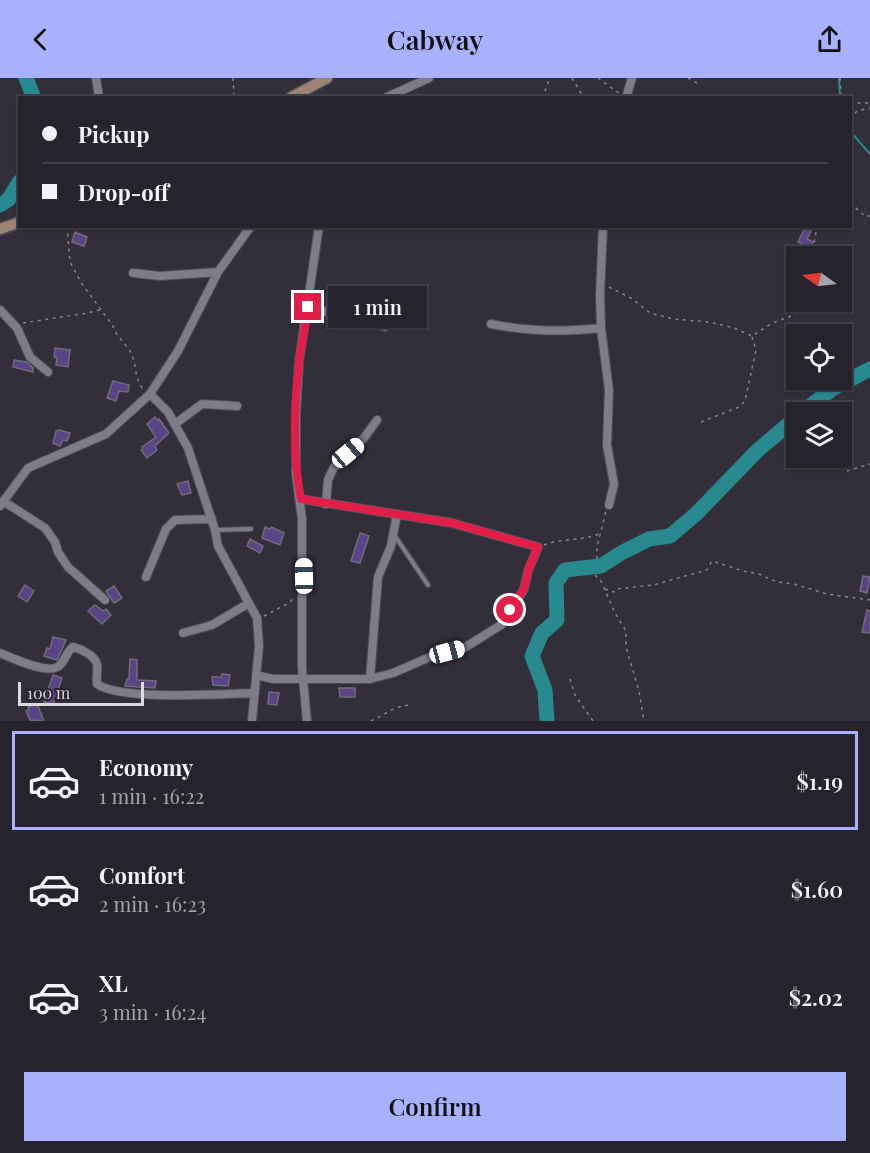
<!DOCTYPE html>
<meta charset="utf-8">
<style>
:root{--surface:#26232c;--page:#322f38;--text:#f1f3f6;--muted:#a4a4a9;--line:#424048;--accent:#a7b1fc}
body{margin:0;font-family:"Playfair Display",serif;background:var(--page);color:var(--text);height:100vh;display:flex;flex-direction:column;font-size:22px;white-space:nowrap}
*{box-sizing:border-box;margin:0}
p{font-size:20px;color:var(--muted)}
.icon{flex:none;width:33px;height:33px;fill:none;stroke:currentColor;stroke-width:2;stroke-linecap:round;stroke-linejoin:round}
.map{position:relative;height:643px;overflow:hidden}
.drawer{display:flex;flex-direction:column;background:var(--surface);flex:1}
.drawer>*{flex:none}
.guide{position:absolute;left:18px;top:18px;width:834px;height:132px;border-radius:0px;box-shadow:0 2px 4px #0004,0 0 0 2px var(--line);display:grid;align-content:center;height:132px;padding:0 24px;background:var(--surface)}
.needle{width:39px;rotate:284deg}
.fabs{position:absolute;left:786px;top:168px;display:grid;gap:12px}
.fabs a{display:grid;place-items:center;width:66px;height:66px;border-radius:0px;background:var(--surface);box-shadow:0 2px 4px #0004,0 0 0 2px var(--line);font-size:30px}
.scale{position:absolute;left:18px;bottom:15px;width:126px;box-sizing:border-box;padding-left:6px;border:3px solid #dbdae1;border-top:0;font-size:16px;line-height:21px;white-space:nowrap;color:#dbdae1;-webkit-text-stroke:4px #282530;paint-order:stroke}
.end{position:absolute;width:27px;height:27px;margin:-14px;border:8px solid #e11d48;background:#fff;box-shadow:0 0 0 3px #fff}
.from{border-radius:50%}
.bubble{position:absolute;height:42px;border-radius:0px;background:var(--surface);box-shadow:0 2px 4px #0004,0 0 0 2px var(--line);font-size:20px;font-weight:600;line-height:42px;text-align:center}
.car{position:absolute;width:18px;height:36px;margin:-18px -9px;border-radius:8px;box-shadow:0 0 4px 2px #0007;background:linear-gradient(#fff 24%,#345 0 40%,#fff 0 76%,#345 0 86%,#fff 0)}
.guide b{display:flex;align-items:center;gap:21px;height:57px;font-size:22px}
.guide b+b{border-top:2px solid var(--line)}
.guide i{width:15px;height:15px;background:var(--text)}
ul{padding:10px 0 0;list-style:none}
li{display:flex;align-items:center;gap:18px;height:99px;margin:0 12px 9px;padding:0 12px;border:3px solid transparent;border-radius:0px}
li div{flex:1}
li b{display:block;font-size:22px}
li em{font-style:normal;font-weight:600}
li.current{border-color:var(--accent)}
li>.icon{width:54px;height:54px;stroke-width:1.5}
.primary-button{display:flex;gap:12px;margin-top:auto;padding:12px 24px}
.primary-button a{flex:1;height:69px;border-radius:0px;background:var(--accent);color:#111;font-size:24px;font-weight:600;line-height:69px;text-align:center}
header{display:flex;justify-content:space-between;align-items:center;height:78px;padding:0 24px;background:var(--accent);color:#111;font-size:27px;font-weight:600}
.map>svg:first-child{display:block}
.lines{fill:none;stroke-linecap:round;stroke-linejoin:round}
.stream{stroke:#288a8f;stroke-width:2}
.river{stroke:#288a8f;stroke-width:15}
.building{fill:#5a4386;stroke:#706d7a;stroke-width:1.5}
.lane-casing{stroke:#504e57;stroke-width:6}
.street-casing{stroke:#504e57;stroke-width:10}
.secondary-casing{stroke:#504e57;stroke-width:13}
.path{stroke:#898790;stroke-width:1.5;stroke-dasharray:3 4.5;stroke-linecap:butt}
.lane{stroke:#7f7c89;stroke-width:4}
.street{stroke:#7f7c89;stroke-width:8}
.secondary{stroke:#9c8375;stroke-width:10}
.route{stroke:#e11d48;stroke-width:8}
</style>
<header><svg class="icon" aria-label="back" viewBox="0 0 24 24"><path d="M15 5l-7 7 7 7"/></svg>Cabway<svg class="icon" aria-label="share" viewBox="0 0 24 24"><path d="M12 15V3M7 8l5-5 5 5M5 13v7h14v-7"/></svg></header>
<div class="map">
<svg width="870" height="643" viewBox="0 0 870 643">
<rect width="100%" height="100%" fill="#322f3a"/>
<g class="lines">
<path class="stream" d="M839,0L840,20
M850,53L870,76"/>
<path class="river" d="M26,0L34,20
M0,127L8,122L20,103
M803,334L832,311L870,291
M547,643L545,612L532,578L542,555L557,542L556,505L565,492L601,488L621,475L649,461L670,458L696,436L758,372L796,340"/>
</g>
<path class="building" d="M805,150L811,153L807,161L813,164L810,170L798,164Z
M75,154L87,159L84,168L72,164Z
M55,270L70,272L68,289L56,287L57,280L54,279Z
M14,282L27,284L33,290V294L13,289Z
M113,303L129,307L128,314L119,313L116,323L107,320Z
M155,339L158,343L159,341L169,355L155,368L157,372L147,380L141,372L143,371L142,369L156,359L147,346Z
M59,352L70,355L67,363L63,362L60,368L53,365L56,353Z
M188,403L191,415L182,417L177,406Z
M265,449L270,451L271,449L284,455L280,467L262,460Z
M360,455L369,458L360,485L351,483Z
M250,461L263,468L260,475L247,468Z
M863,498L870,499L867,515L860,513Z
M25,507L34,513L27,524L18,518Z
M114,508L122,520L114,525L106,513Z
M95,527L103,533L106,531L111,537L102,546L88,533Z
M867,532L870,533V555L862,554Z
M53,559L66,562L57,582L44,578L47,570L50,571Z
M130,581L137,582V602L156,603L155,610L125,608L127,601H129Z
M222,596L230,597L228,608L213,607L212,599H221Z
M53,597L62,600L53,627L44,624Z
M339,610H355V619H340Z
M269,614L279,615L277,627L268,626Z
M37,626L44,643L30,642L26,633L29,632L28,629Z"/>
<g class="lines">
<g class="lane-casing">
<path id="lane" d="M216,452L251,451
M395,458L428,507"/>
</g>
<g class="street-casing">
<path id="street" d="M96,0L99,20
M385,20L429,0
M626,20L632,0
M603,148L600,217L601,250L609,312L607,367L614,406L609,427
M133,195L160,198L218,194
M308,229L385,249
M0,232L17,250L30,279L48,294
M491,246C531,254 560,254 601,250
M150,316L168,334L188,370L215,452L218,468L257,540L259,568L252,643
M175,346L202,326L237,328
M3,423L45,450L55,464L58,474L68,489L105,522
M326,426L328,402L334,389L364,360L377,342
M0,428L28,390L106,356L150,316L178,273L218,194L251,148
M146,499L166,451L175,442L212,441
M183,555L212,547L249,525
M0,575C12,580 48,597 59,588C66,582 66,574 73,569C81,571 94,577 97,586C98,592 96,600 97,606C121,623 223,616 255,615
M256,597L273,601H370L393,595L430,579L464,570L501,547L524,511L528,493L538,469L452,445L301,421
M370,601L378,499L391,468L397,436
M307,643L302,590V441L296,396V336L299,284L319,148"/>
</g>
<g class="secondary-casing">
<path id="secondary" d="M290,20L327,0
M0,151L20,144"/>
</g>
<path class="path" d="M233,0L234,20
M572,0L584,20
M598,0L620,16
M688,0L697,5
M840,0L841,20
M542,20L550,0
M850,25H870
M850,41L857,33L870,30
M850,125L865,138H870
M67,148L70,184L82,206L113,248C116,259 126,265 131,275C137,287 134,300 143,311
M814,178L812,177L817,148
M609,209L631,220L650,235L673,241L709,244L734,250L752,258C759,254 765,249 773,245C786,239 801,237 809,224
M23,245C42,242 61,239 81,236C87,236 93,233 100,232
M701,344L739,329L745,323L756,272L752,259
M847,393L870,386
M544,467C562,460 582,463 599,456
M597,481V469L606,433
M595,497L601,503L615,535L626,553V569L639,613L644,643
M605,511L614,514L616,511L653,507L707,492L712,483L743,493L759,496L777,504L794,506L827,516L870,522
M264,538L289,525L293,521
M570,601L575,617L593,643
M371,643C384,637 396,627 411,627"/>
<use href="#lane" class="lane"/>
<use href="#street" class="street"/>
<use href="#secondary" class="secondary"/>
</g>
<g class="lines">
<path class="route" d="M308,229C306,248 301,266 299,285C294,329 292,377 301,421L452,445L538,469L528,493L524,511L510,532"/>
</g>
</svg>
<div class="fabs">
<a><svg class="needle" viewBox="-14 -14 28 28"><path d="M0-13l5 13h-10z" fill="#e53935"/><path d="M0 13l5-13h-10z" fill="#a4a4a9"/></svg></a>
<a><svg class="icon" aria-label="locate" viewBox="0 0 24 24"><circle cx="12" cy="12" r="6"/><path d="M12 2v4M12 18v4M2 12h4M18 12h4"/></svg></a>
<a><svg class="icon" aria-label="layers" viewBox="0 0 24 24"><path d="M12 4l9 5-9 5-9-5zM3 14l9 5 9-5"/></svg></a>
</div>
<div class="scale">100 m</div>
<i class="end from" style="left:510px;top:532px"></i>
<i class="end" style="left:308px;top:229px"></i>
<div class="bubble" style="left:328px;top:208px;width:99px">1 min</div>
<i class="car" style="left:348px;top:375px;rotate:50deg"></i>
<i class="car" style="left:304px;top:498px;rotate:359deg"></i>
<i class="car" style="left:447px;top:574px;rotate:75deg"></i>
<div class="guide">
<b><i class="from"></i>Pickup</b>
<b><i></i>Drop-off</b>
</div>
</div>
<section class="drawer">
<ul>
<li class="current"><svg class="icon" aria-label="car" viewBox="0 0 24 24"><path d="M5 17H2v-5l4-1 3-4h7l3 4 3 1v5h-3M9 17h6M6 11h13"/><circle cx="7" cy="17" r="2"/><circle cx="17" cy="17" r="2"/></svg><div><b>Economy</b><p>1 min · 16:22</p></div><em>$1.19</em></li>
<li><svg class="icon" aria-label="car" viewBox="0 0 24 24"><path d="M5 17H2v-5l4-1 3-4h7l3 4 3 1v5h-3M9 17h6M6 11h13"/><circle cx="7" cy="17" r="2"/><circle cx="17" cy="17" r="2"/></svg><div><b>Comfort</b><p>2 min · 16:23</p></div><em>$1.60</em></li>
<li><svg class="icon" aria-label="car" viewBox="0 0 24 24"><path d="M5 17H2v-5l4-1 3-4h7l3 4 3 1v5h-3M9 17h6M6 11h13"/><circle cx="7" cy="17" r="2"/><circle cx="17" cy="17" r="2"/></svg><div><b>XL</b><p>3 min · 16:24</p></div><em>$2.02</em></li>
</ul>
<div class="primary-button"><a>Confirm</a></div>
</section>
